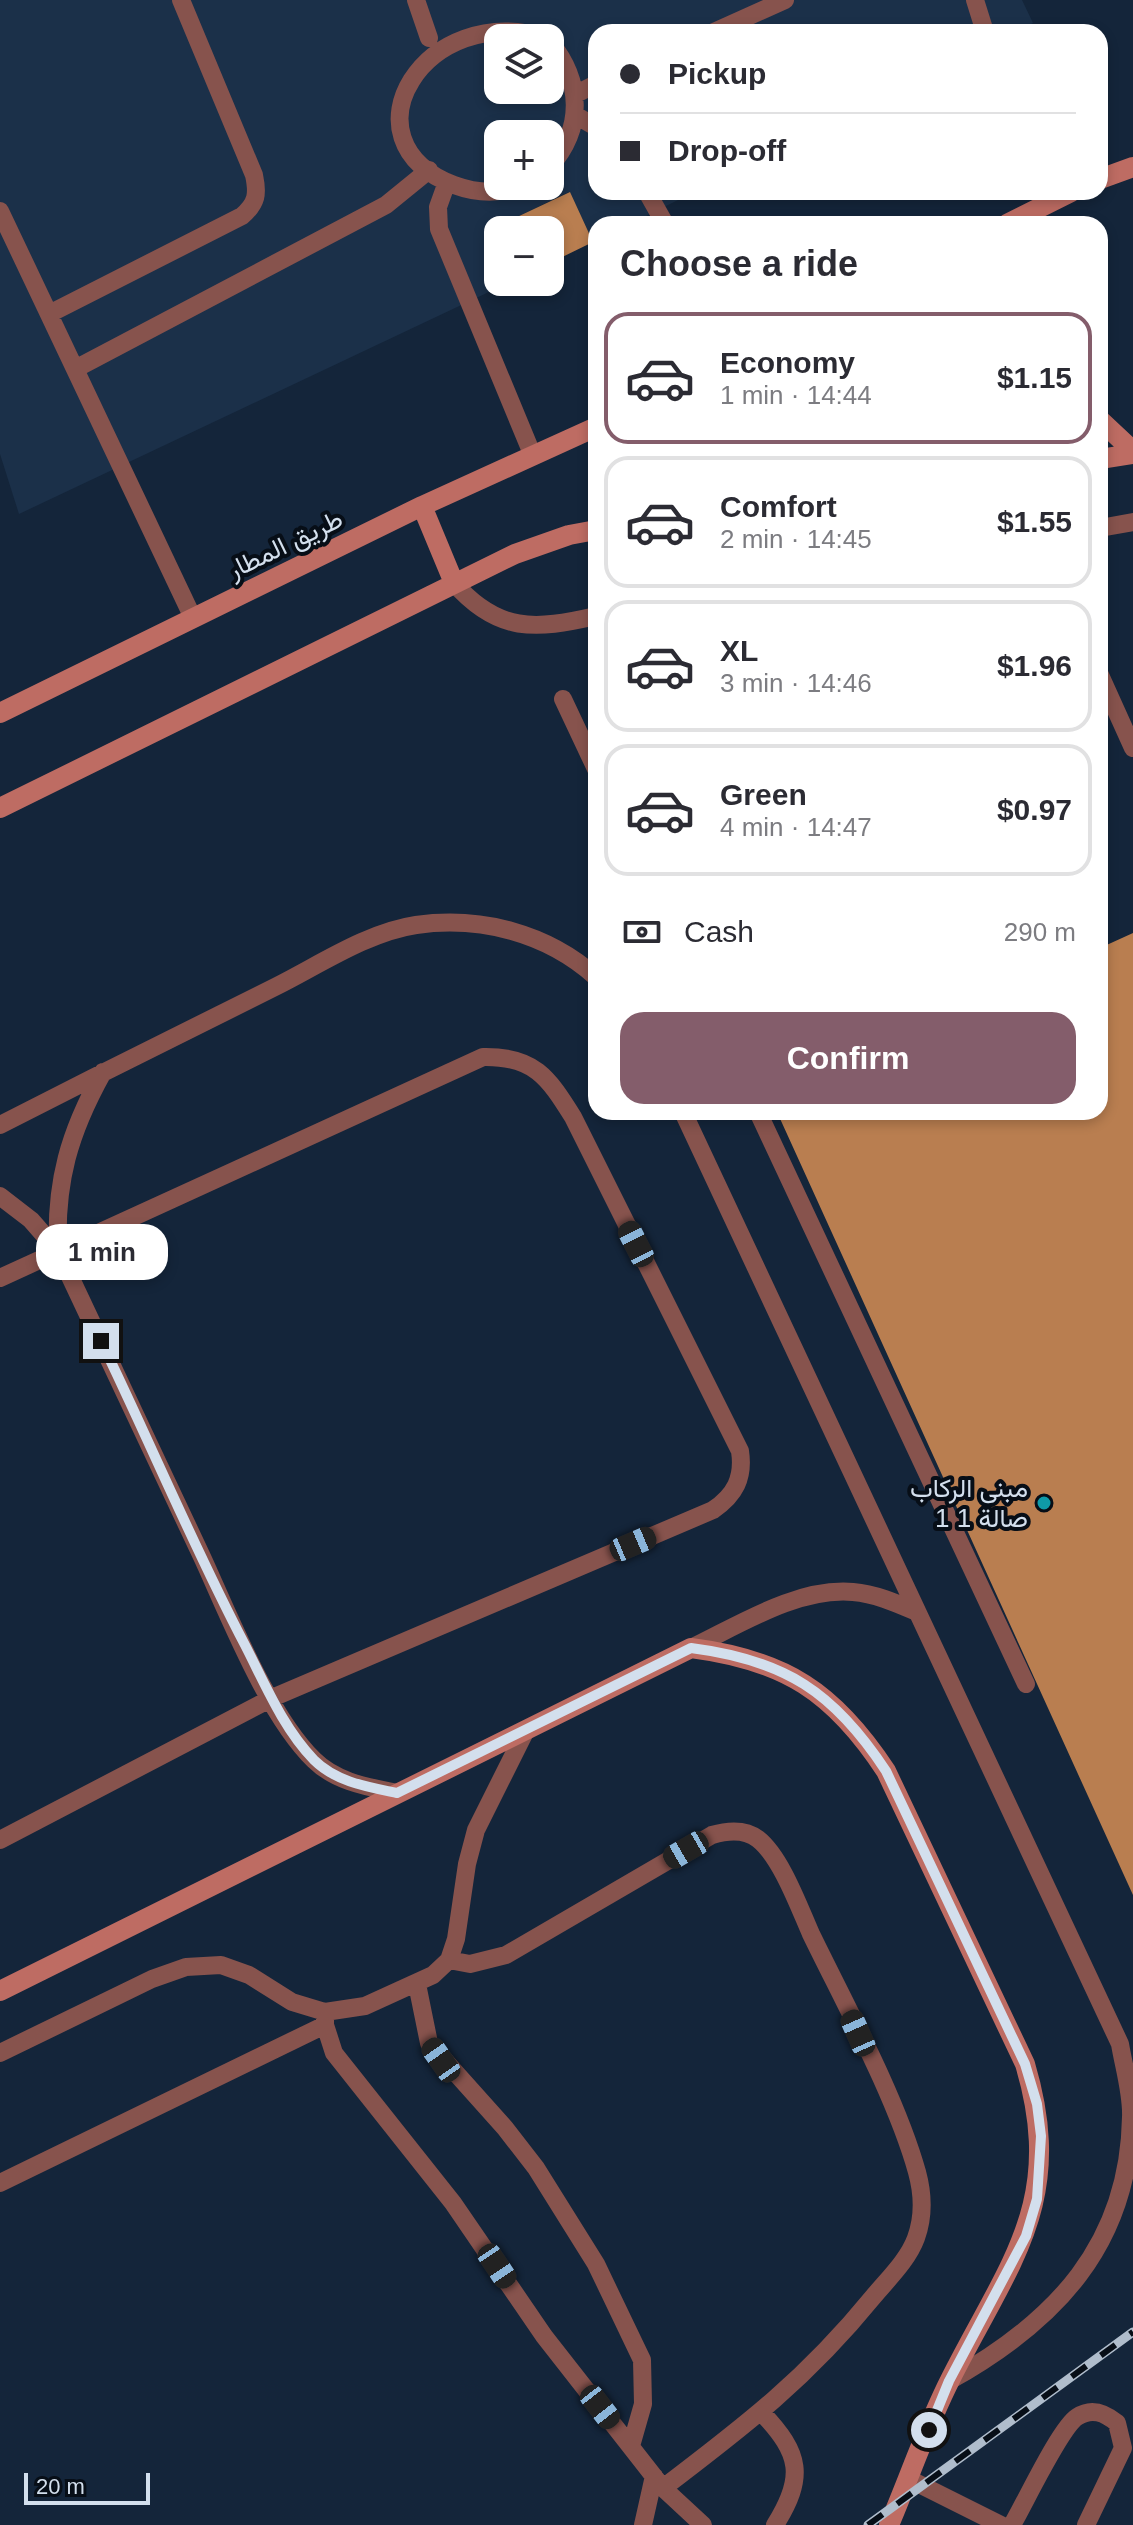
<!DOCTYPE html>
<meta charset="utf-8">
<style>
:root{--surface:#fff;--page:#f7f7f7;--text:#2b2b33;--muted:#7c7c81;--line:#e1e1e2;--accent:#845d6b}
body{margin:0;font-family:Arial,Vazirmatn,sans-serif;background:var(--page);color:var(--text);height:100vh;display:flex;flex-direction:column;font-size:30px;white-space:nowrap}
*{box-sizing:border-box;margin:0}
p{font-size:26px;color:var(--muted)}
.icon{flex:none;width:44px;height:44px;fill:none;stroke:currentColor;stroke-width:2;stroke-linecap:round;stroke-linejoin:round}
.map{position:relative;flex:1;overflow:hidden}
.drawer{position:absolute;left:588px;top:216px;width:520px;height:904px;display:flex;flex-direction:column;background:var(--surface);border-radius:24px;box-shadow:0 4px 12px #0003}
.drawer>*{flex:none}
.hud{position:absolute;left:588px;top:24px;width:520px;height:176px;border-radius:24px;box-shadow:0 4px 12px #0003;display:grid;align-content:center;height:176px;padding:0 32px;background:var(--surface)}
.controls{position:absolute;left:484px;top:24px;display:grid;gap:16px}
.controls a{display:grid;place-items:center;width:80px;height:80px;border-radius:16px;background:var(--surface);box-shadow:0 4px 12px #0003;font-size:40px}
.scale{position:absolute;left:24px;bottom:20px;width:126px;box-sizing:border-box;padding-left:8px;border:4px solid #d3dfed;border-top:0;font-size:22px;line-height:28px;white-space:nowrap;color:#d3dfed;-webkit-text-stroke:6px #070e17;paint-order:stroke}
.end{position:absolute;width:36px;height:36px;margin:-18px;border:10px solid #d3dfed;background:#111;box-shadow:0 0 0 4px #111}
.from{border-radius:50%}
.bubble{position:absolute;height:56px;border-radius:24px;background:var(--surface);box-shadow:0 4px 12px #0003;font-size:26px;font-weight:800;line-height:56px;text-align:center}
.car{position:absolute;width:24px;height:48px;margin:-24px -12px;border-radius:10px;box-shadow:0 0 6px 2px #0007;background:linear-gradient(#222 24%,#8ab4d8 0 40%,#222 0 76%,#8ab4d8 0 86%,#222 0)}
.hud b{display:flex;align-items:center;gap:28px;height:76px;font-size:30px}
.hud b+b{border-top:2px solid var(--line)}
.hud i{width:20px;height:20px;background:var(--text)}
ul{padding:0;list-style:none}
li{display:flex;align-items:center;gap:24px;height:132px;margin:0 16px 12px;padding:0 16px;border:4px solid var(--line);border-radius:24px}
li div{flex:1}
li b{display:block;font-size:30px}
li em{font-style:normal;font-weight:800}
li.selected{border-color:var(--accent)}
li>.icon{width:72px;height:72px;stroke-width:1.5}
h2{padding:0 32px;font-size:36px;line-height:96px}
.pay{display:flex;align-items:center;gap:20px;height:88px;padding:0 32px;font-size:30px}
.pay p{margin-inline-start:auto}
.button{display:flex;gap:16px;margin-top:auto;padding:16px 32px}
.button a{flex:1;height:92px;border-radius:24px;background:var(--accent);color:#fff;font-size:32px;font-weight:800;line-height:92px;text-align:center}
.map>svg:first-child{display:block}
.built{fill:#1b3049;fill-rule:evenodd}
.building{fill:#b97e50}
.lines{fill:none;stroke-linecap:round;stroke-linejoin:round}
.lane{stroke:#87534d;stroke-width:18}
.secondary{stroke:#be6c63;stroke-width:20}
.rail-casing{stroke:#b0bdcc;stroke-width:9}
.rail{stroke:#070e17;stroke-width:6;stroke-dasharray:18;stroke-linecap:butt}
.route{stroke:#d3dfed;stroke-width:10}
.culture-dot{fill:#0f9aa8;stroke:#070e17;stroke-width:3}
.labels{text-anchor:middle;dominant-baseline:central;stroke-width:8;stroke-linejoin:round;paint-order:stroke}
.street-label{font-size:26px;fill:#d3dfed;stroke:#070e17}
.poi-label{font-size:26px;fill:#d3dfed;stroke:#070e17;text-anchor:end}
</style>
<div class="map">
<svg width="1133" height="2525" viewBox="0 0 1133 2525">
<rect width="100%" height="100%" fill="#14253a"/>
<path class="built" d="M0,0H1022L1033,23L1016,32H596V192H694L630,224H596L593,242L569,192L500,225L498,282H510L19,514L0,454ZM498,38H550V90H498ZM498,134H550V186H498Z"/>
<path class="building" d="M570,192L593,242L550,263V230H502L500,225Z
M1133,933V1895L777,1112H1100V948Z"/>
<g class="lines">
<path class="lane" d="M416,0L429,38
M975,0L985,32
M714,32L785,0
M550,42C582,81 584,128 550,166
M576,94L596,84
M575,115L596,127
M447,182L438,207L439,229L533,456
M519,186C497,195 476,193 454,185C338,140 426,0 546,38
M647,192L665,224
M0,211L193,618
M49,314L242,216C257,203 258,194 254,175L181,0
M75,369L386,205L429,170
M1100,528L1133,522
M454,583C498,633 535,630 596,616
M1100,675L1133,748
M563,699L596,769
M683,1112L1120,2044C1124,2068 1132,2094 1131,2117C1129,2245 1055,2322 949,2381
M758,1112L1026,1684
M0,1125C92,1078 184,1032 277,986C319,965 368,932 416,925C481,916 547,933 596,977
M0,1196L31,1220L58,1251C107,1353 155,1456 203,1559C230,1618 268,1715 314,1760C336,1782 368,1787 397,1793
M58,1251C55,1182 69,1133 103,1072
M0,1278L483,1057C534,1056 548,1077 573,1117L740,1451C744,1478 735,1495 713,1510L272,1698L0,1840
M691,1648C739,1625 798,1587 853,1592C876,1594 896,1603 917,1612
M449,1960L470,1964L506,1955L712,1835C726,1831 745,1829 758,1839C781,1857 799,1907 811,1934C846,2006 896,2097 917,2172C923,2194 924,2216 916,2238C908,2260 888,2279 873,2297C807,2378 746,2425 663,2488
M417,1984L429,2043L505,2128L536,2168L596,2264L642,2360L643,2404L631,2446
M325,2012V2025L334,2053L453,2203L544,2336L663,2488L703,2525
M0,2053L152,1979L186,1967L221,1965L249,1975L292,2002L325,2012L365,2006L433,1975L449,1960L456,1939L467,1864L476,1830L526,1730
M0,2183L325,2025
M762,2413C801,2454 805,2477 775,2525
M909,2479L1001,2525
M643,2525L654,2476
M1012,2525C1025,2503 1060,2428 1077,2417C1092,2407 1105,2413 1117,2423L1123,2448L1086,2525"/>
<path class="secondary" d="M1100,179L1133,167
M1007,224L1071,192
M1100,420L1133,451
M1100,459L1133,454
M422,506L454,583
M0,713L422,506L596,427
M0,808L515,554L569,535L596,530
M0,1991L691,1648C785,1660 834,1692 886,1771L1025,2064C1066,2202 1010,2261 951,2378C927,2425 910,2476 889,2525"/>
<g class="rail-casing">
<path id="rail" d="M868,2525L1133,2332"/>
</g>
<use href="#rail" class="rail"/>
</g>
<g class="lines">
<path class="route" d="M101,1341C150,1442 193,1546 245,1645C265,1684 283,1728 314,1760C336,1782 368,1787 397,1793L691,1648C785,1660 834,1692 886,1771L1025,2064L1037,2104L1041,2136L1037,2199L1026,2236L949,2381L929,2430"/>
</g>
<circle class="culture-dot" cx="1044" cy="1503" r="8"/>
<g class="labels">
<g class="street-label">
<text transform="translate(285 544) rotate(-26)">طريق المطار</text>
</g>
<g class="poi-label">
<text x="1028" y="1488">مبنى الركاب<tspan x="1028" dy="30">1 صالة 1</tspan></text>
</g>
</g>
</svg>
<div class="controls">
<a><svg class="icon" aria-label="layers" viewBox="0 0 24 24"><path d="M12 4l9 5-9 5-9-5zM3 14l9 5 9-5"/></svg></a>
<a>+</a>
<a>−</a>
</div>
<div class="scale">20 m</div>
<i class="end from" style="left:929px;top:2430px"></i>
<i class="end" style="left:101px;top:1341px"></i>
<div class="bubble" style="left:36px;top:1224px;width:132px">1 min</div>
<i class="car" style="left:636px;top:1244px;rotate:333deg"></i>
<i class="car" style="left:633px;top:1544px;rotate:67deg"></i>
<i class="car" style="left:686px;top:1850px;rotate:240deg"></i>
<i class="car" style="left:858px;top:2033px;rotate:336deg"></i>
<i class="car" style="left:441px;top:2060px;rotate:325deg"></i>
<i class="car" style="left:497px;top:2266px;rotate:146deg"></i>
<i class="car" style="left:600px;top:2407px;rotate:142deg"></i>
<div class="hud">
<b><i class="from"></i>Pickup</b>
<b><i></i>Drop-off</b>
</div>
<section class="drawer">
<h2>Choose a ride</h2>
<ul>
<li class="selected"><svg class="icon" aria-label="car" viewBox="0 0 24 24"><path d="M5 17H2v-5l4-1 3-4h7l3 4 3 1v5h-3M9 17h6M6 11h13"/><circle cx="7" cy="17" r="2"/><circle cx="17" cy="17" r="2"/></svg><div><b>Economy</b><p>1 min · 14:44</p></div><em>$1.15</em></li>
<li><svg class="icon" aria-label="car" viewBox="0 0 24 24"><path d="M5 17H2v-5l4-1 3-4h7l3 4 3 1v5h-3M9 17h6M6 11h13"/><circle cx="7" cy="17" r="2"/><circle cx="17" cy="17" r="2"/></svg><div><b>Comfort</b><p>2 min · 14:45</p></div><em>$1.55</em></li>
<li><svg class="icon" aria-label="car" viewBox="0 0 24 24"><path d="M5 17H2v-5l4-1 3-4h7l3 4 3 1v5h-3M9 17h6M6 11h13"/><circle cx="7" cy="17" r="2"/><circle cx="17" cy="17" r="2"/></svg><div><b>XL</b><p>3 min · 14:46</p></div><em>$1.96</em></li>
<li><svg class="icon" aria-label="car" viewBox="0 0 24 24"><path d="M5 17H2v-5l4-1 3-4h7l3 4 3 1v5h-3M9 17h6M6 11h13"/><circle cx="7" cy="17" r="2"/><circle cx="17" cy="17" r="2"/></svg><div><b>Green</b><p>4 min · 14:47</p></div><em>$0.97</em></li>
</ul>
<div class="pay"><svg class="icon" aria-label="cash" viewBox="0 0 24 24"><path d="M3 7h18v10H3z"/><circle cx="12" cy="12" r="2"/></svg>Cash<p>290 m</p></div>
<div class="button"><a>Confirm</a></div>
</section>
</div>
